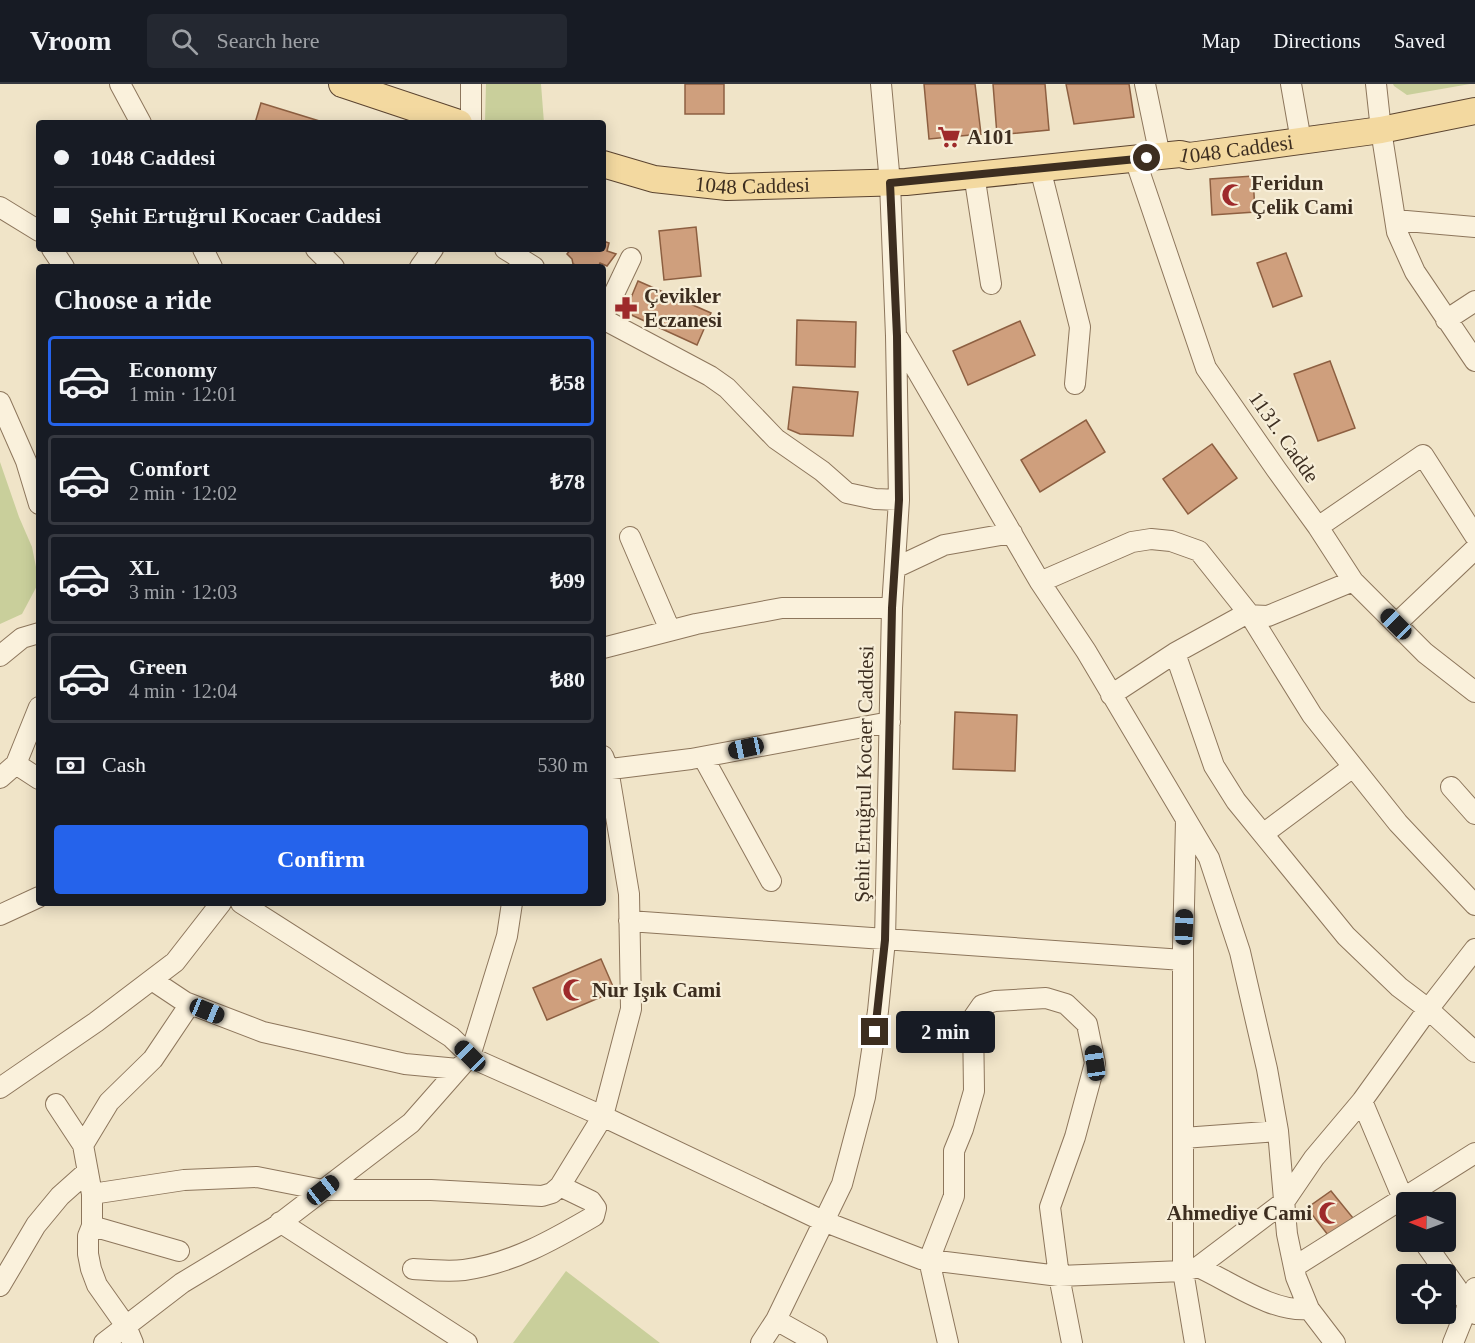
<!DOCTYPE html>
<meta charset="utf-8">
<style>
:root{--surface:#171b24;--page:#242831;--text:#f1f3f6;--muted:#9ea1a6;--line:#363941;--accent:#2563eb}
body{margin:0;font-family:"Times New Roman",serif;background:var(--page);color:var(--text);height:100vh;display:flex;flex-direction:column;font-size:22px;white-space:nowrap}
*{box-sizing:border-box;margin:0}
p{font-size:20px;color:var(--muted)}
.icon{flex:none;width:33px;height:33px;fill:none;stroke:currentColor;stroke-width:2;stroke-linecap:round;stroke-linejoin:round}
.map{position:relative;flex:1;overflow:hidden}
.sheet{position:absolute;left:36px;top:180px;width:570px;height:642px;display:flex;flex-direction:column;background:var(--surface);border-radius:6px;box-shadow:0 3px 15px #0003}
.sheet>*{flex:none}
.top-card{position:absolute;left:36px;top:36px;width:570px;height:132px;border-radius:6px;box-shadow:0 3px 15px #0003;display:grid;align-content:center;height:132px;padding:0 18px;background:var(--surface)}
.needle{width:39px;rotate:271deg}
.fabs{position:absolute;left:1396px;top:1108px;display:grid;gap:12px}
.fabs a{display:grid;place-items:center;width:60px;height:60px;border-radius:6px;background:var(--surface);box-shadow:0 3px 15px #0003;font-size:30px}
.end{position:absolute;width:27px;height:27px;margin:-14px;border:8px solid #3d2e20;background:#fff;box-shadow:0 0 0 3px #fff}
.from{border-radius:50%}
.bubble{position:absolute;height:42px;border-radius:6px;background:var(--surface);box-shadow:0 3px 15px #0003;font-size:20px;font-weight:700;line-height:42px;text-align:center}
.car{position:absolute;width:18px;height:36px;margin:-18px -9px;border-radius:8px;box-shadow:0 0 4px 2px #0007;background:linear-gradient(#222 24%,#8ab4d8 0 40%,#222 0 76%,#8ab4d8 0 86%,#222 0)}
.top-card b{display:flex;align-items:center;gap:21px;height:57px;font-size:22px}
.top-card b+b{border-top:2px solid var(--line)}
.top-card i{width:15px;height:15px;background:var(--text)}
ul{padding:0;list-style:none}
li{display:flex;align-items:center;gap:18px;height:90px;margin:0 12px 9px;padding:0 6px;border:3px solid var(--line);border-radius:6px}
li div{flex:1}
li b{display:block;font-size:22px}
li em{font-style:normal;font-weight:700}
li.selected{border-color:var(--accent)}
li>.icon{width:54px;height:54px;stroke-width:1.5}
h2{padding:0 18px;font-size:27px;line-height:72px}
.pay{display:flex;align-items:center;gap:15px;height:66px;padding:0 18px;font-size:22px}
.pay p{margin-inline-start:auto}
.action{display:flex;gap:12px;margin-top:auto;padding:12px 18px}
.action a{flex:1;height:69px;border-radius:6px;background:var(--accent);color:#fff;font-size:24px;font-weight:700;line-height:69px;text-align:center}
header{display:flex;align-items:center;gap:36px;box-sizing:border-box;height:84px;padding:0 30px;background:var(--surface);border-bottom:2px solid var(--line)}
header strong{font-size:28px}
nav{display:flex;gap:33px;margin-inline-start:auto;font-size:21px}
.search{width:420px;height:54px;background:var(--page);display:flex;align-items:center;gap:15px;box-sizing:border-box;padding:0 21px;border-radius:6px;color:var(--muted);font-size:22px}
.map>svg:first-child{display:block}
.green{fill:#c9cf9b}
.building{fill:#cf9f7d;stroke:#8d5f41;stroke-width:1.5}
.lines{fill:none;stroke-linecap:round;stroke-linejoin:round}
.minor-casing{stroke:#8d765c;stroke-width:22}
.major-casing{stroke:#5b4430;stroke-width:28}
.minor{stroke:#faf1dc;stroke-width:20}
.major{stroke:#f3d9a0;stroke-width:26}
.route{stroke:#3d2e20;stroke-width:8}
.labels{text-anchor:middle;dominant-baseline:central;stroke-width:4.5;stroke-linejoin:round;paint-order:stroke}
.poi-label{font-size:21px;font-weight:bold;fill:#3d2e20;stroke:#f7eed8;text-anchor:start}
.street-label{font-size:21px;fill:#3d2e20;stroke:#f7eed8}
</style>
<header>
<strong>Vroom</strong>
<div class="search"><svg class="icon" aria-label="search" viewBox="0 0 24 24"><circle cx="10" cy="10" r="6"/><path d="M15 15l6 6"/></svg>Search here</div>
<nav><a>Map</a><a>Directions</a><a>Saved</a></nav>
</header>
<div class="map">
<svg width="1475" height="1259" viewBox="0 0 1475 1259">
<rect width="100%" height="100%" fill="#f0e4c8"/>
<path class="green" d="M486,0H541L544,39H493L485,37Z
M1393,0H1470L1407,11L1394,2Z
M0,378L19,433L32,463L39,498L22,530L0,540Z
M566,1187L660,1259H513Z"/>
<path class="building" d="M685,0H724V30H685Z
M924,0H975L981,50L929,55Z
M993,0H1045L1049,46L997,51Z
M1066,0H1129L1134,33L1074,40Z
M261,19L326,39H255Z
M1253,92L1255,128L1212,131L1210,95Z
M696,143L701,192L664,196L659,147Z
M603,157L609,159L607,167L616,170L607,182L600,179L598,183H581L573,180L572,175L567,170L571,165H603Z
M1286,169L1302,212L1273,223L1257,179Z
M638,197L711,229L697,261L625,228Z
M797,236L856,238L855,283L796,281Z
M1020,237L1035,271L968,301L953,267Z
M1330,277L1355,344L1318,357L1294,290Z
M793,303L858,308L853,352L800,350L788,345Z
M1086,336L1105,368L1040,408L1021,376Z
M1212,360L1237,394L1188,430L1163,395Z
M955,628L1017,631L1015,687L953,685Z
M601,875L615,907L547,936L533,904Z
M1331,1107L1353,1134L1328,1151L1307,1124Z"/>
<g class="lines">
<g class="minor-casing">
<path id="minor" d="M120,0L141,39
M471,0V39
M1145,0L1160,72
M1291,0L1301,57
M1376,0L1381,46L1397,148L1415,188L1475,277
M1135,75L1206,284L1276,385L1318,443L1353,497L1425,569L1475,608
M1040,84L1080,243L1075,300
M974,90L991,200
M0,123L39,147
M1395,136L1475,143
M52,165L64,183
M203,165L212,183
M316,165L334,183
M505,165L534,183
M420,183L433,165
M603,233L631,174
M603,235L710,292L727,304L776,355L822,387L847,409L875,415L899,416
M1446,236L1475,217
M898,254L1040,498L1086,567L1209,774L1240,868L1267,985L1278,1047L1287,1150L1296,1193L1309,1225L1335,1259
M0,318L26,377L39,420
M1318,443L1423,371L1475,452
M630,453L670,546
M895,484L944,461L1012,449
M1040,498L1132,458L1151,455L1171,457L1199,467L1250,531L1312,631L1398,739L1475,821
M1396,540L1475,465
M603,564L696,540L782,524H892
M1175,569L1214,682L1236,717L1346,852L1399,903L1428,925L1475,968
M0,572L22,554L39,549
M1111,611L1175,569L1244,531L1268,532L1353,497
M703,673L771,797
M16,680L39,695
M603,686L691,675L890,638
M0,694L16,680L39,623
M1451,703L1475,730
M1186,736L1183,864V1187L1195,1259
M1263,750L1353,683
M241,819L451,953L474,975L598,1030L823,1137L921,1175L1059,1192L1183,1187L1198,1183L1284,1118L1314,1074L1362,1017L1426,928L1475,865
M0,831L39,813
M629,837L1183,876
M152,896L185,918L263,948L405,980L458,985
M0,1004L96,938L175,878L221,819
M1362,1017L1407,1124
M56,1020L83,1061L92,1110V1142L88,1152V1170L91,1185L97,1201L126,1242L133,1259
M1183,1054L1278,1047
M83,1061L109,1018L153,975L190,920
M92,1110L184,1096L257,1093L323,1106H431L542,1112L552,1109L560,1102L603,1032L631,925L629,810L608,685L603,672
M280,1138L467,1259
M92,1142L179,1167
M1424,1158L1475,1230
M1198,1183C1231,1198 1273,1229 1309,1225
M1294,1183L1475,1069
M413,1185C429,1186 448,1188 464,1186C513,1179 553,1156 594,1132L596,1124L591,1117L560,1102
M0,1202L36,1141L60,1112L88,1087
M776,1236L817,1259
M104,1259L182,1199L275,1143L411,1039L470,972L507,852L512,819
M761,1259L776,1236L842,1100L865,1013L878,927L885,856L892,524L899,416L896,252L890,99L881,0
M948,1259L929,1176L954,1112V1067L963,1045L974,1007L973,934L982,921L995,917L1046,914L1066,920L1087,940L1095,979L1075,1053L1050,1123L1059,1192L1072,1259
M1453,1259L1475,1204"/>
</g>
<g class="major-casing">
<g id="major">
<path d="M342,0L459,39"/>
<path id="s1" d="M603,80L654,95L727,103L906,98L1180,70L1189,72L1381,46L1475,27"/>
</g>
</g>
<use href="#minor" class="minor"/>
<use href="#major" class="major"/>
</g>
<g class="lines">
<path class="route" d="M875,948L885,856L892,524L899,416L897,252L890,99L1147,74"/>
</g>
<defs>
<g id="supermarket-bare" transform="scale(1.8)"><path d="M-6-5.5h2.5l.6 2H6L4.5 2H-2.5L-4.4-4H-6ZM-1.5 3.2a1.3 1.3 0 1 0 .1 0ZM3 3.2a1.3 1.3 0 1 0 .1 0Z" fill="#9e2a2b" stroke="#f7eed8" stroke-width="2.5" paint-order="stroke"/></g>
<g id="mosque-bare" transform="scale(1.8)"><path d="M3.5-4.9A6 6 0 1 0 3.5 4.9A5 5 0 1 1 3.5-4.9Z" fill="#9e2a2b" stroke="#f7eed8" stroke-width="2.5" paint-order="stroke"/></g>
<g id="pharmacy-bare" transform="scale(1.8)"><path d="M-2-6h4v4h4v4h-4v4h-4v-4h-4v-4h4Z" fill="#9e2a2b" stroke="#f7eed8" stroke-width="2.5" paint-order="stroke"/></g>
</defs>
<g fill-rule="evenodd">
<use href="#supermarket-bare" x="949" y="53"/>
<use href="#mosque-bare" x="1233" y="111"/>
<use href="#pharmacy-bare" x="626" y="224"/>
<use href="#mosque-bare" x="574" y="906"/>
<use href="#mosque-bare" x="1330" y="1129"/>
</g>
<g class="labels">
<g class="poi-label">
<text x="967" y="53">A101</text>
<text x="1251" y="99">Feridun<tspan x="1251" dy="24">Çelik Cami</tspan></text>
<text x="644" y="212">Çevikler<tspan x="644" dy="24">Eczanesi</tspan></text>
<text x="592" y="906">Nur Işık Cami</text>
<text x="1312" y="1129" text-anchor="end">Ahmediye Cami</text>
</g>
<g class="street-label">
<text stroke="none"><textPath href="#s1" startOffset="638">1048 Caddesi</textPath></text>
<text stroke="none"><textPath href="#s1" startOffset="152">1048 Caddesi</textPath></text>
<text transform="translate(1284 353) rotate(55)">1131. Cadde</text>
<text transform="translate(864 690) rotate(-89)">Şehit Ertuğrul Kocaer Caddesi</text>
</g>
</g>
</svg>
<div class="fabs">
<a><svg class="needle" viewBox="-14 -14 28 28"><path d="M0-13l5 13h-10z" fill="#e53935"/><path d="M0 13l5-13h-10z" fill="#9ea1a6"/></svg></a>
<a><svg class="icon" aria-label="locate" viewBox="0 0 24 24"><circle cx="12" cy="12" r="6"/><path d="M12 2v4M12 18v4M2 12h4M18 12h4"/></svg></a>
</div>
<i class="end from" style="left:1147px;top:74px"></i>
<i class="end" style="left:875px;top:948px"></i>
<div class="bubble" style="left:896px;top:927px;width:99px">2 min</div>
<i class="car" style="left:1396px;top:540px;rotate:315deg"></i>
<i class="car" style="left:746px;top:664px;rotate:258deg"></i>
<i class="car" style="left:1184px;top:843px;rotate:2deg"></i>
<i class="car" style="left:207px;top:927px;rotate:112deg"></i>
<i class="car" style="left:470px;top:972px;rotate:315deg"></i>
<i class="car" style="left:1095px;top:979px;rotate:352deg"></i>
<i class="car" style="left:323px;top:1106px;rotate:52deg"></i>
<div class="top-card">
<b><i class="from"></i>1048 Caddesi</b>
<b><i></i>Şehit Ertuğrul Kocaer Caddesi</b>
</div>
<section class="sheet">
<h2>Choose a ride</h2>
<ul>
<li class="selected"><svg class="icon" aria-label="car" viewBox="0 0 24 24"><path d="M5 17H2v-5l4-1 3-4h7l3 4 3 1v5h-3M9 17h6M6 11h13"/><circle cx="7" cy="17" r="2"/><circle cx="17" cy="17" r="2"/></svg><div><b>Economy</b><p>1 min · 12:01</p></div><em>₺58</em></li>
<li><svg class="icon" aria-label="car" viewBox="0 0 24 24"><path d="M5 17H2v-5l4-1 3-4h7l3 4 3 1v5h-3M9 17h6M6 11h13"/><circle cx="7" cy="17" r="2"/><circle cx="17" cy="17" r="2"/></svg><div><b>Comfort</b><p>2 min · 12:02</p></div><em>₺78</em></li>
<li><svg class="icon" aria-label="car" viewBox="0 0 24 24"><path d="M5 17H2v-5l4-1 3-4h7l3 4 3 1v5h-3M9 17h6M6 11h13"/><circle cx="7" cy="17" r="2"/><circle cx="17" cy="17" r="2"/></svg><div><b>XL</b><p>3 min · 12:03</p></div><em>₺99</em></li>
<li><svg class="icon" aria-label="car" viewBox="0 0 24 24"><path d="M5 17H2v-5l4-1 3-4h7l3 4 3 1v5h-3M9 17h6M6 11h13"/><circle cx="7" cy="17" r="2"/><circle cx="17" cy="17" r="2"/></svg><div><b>Green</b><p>4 min · 12:04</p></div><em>₺80</em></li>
</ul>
<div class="pay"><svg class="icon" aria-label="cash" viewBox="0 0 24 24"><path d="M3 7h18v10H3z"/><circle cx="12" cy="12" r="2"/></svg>Cash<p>530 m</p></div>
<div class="action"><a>Confirm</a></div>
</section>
</div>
